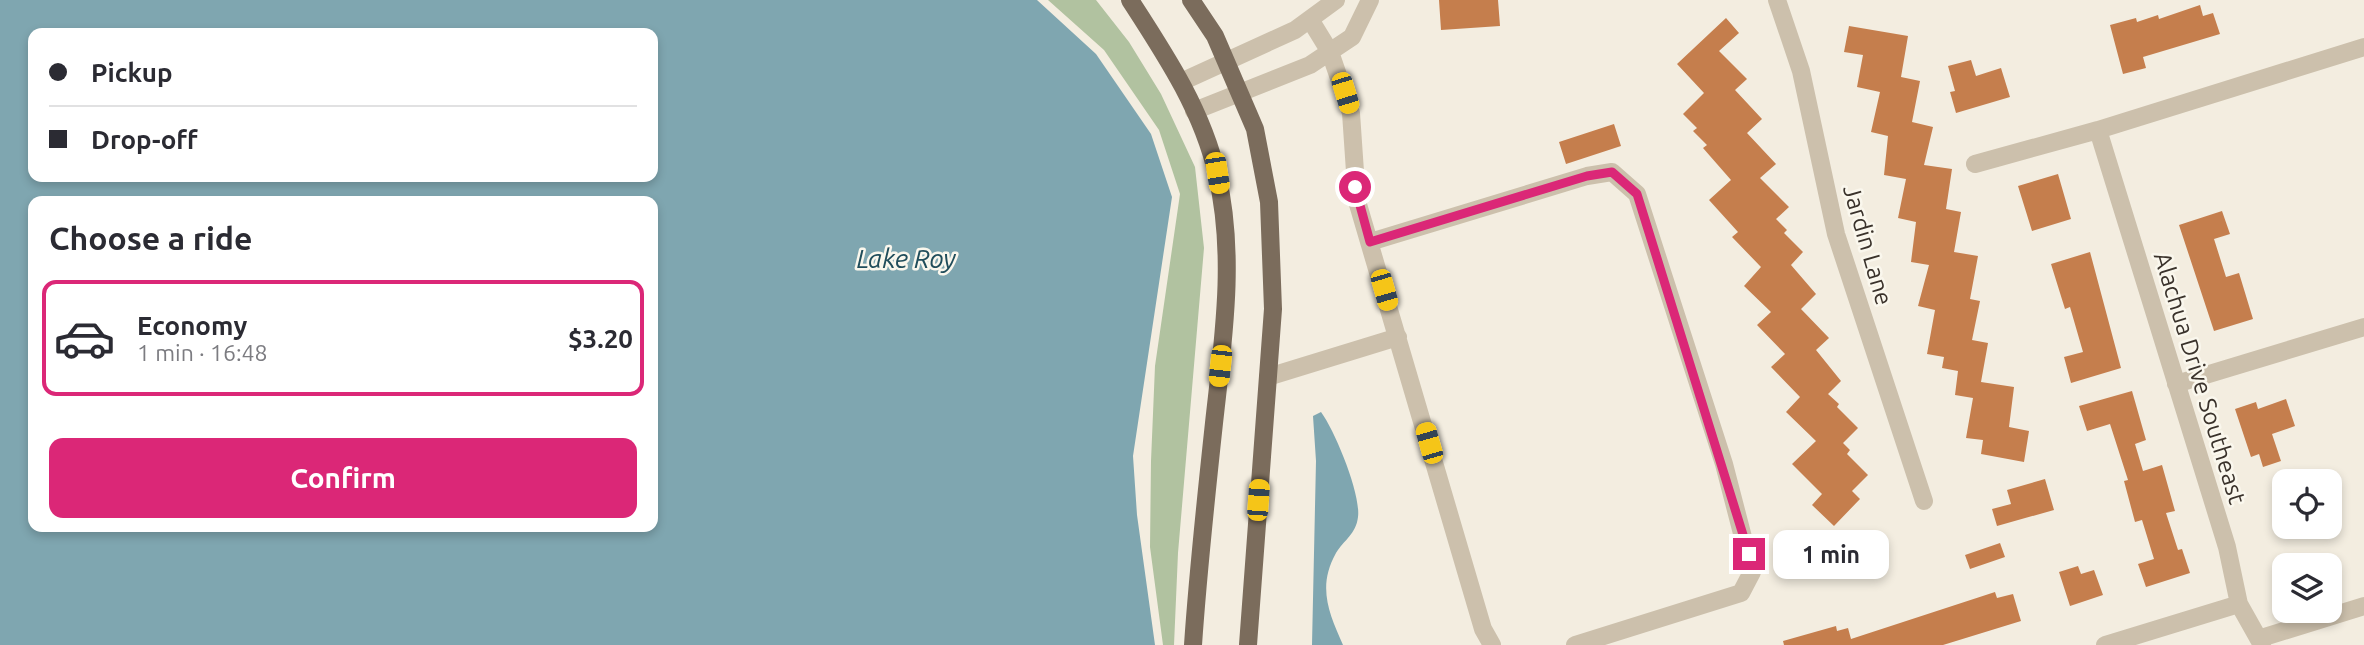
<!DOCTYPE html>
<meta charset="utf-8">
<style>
:root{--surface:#fff;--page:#f7f7f7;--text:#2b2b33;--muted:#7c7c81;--line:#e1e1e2;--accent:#db2777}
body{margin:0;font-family:Ubuntu,sans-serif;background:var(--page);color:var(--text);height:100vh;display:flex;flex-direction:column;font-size:26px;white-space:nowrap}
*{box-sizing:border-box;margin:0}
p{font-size:23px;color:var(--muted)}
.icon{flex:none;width:38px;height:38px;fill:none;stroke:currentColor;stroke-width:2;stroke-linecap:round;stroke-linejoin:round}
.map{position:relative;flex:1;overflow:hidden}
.panel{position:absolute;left:28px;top:196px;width:630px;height:336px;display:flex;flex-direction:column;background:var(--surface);border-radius:14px;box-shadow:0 4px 10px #0003}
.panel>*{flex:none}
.banner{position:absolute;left:28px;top:28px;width:630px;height:154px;border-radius:14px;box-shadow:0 4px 10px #0003;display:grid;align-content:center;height:154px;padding:0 21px;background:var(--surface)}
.tools{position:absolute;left:2272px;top:469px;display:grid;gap:14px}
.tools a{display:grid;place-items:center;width:70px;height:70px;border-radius:14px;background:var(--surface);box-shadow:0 4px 10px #0003;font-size:35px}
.end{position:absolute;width:32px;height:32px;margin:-16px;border:9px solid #db2777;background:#fff;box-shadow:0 0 0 4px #fff}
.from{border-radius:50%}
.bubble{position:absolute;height:49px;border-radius:14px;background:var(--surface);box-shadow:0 4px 10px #0003;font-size:23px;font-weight:600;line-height:49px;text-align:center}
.car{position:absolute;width:21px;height:42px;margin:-21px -10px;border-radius:9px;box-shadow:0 0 5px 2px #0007;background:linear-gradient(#f5c518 24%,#345 0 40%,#f5c518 0 76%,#345 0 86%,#f5c518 0)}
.banner b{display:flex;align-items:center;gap:24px;height:66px;font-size:26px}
.banner b+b{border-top:2px solid var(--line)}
.banner i{width:18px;height:18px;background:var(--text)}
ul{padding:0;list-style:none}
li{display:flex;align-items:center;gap:21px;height:116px;margin:0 14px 10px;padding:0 7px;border:4px solid transparent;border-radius:14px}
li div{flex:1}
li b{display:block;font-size:26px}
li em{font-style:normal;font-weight:600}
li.current{border-color:var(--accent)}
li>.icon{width:63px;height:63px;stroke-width:1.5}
h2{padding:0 21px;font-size:32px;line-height:84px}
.primary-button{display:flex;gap:14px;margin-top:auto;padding:14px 21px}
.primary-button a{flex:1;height:80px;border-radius:14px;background:var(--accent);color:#fff;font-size:28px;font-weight:600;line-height:80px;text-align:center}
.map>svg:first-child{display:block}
.green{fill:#b1c2a0}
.water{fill:#7fa6b0;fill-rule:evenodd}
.building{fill:#c57e4d}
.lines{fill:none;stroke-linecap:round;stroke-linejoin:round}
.minor{stroke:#ccc0ac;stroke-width:18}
.major{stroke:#7b6c5c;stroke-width:18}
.route{stroke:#db2777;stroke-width:9}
.labels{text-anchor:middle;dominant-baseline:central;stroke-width:5;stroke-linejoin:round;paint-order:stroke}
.street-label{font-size:24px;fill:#3a322b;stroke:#faf7ed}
.water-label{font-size:26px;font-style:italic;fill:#204d5b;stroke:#faf7ed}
</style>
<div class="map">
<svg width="2364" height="645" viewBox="0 0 2364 645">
<rect width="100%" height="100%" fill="#f3ede0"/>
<path class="green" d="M1048,0H1096L1129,42L1161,94L1195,167L1204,248L1178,553L1174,645H1163L1150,547L1151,461L1155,366L1180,194L1159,130L1104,50Z"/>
<path class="water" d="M0,0H1037L1096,54L1151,134L1172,197L1133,456L1137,515L1155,645H0ZM33,33H653V177H33ZM33,201H653V527H33Z
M1321,412C1335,431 1361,494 1358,517C1356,534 1344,540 1336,553C1317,587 1329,613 1343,645H1312L1316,461L1313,416Z"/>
<path class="building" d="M1439,0H1498L1500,26L1441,30Z
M2200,5L2203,16L2213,13L2220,34L2143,57L2146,68L2123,74L2110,25L2136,18L2137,22L2158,15L2159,19Z
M1726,18L1739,33L1719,51L1747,79L1735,90L1762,119L1747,133L1776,164L1760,178L1789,207L1776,219L1787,230L1784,233L1803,252L1791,265L1816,294L1801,309L1829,338L1816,350L1841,381L1828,394L1839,404L1837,407L1858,428L1843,443L1850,450L1847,454L1868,475L1852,491L1860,499L1834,526L1812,505L1822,494L1792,464L1816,441L1786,412L1800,397L1771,367L1785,354L1757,325L1771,312L1744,286L1761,267L1732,237L1738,232L1709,200L1731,180L1703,148L1707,145L1693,131L1697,128L1683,114L1704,93L1677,64Z
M1849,26L1908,36L1901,77L1920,81L1912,122L1933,127L1924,165L1952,169L1946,209L1961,212L1954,252L1978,256L1970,299L1980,301L1972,340L1988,343L1981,382L2014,387L2009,427L2029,431L2024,462L1981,454L1983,440L1966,438L1973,398L1955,395L1958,371L1942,368L1944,357L1927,354L1935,310L1918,306L1929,265L1911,262L1916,222L1898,218L1906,179L1884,175L1888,136L1871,132L1880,92L1857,87L1863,55L1844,52Z
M1971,60L1976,76L2001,68L2010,97L1956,113L1950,92L1955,91L1948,66Z
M1614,124L1621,146L1566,164L1559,142Z
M2058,174L2071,219L2032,231L2018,186Z
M2222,211L2230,234L2214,239L2226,277L2239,273L2253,319L2214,331L2179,225Z
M2090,252L2121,368L2071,383L2064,357L2083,352L2070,307L2065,309L2051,264Z
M2132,391L2146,440L2135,444L2143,471L2162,465L2175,511L2166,513L2178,550L2182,549L2190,573L2146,587L2138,564L2154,559L2142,520L2135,522L2124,481L2128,480L2110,424L2087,431L2079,406Z
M2286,399L2295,426L2272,434L2281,461L2263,467L2259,454L2251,457L2235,409L2256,402L2258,409Z
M2045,479L2054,510L1997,526L1992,509L2011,504L2007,490Z
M1853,538L1856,548L1877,542L1882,560L1823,576L1815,549Z
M2000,543L2005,557L1970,569L1965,555Z
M2078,566L2081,574L2094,570L2103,595L2070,606L2059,572Z
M1995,592L1997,598L2013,594L2021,621L1943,645H1784L1783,641L1836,626L1837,631L1848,628L1851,639Z"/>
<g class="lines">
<path class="minor" d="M1777,0L1801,71L1836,234L1924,501
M1311,21L1330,52L1351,113L1357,201L1483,629L1492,645
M1181,82L1295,30L1336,0
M1194,111L1310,65L1352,37L1370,0
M2098,130L2227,547L2239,604L2262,645
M1975,164L2098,130L2364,47
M1370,242L1587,176L1612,172L1637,194L1724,464L1752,572L1741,593L1575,645
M1268,377L1398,337
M2176,384L2364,327
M2261,638L2364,606
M2105,645L2239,604"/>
<path class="major" d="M1130,0C1165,54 1203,111 1217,175C1236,256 1223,341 1214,423C1206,497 1198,571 1193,645
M1191,0L1215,36L1255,129L1269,202L1273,309L1248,645"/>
</g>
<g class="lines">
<path class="route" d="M1355,187L1370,242L1587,176L1612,172L1637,194L1749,554"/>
</g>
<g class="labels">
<g class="street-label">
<text transform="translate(1868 245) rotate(74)">Jardin Lane</text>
<text transform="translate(2200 378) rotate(73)">Alachua Drive Southeast</text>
</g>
<g class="water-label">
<text x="906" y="258">Lake Roy</text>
</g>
</g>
</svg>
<div class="tools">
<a><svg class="icon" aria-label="locate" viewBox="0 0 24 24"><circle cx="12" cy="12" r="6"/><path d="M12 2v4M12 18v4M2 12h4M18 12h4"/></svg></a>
<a><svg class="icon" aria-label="layers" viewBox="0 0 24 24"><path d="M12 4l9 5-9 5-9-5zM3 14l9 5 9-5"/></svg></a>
</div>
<i class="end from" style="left:1355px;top:187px"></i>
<i class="end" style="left:1749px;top:554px"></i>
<div class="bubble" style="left:1773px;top:530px;width:116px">1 min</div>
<i class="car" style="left:1345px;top:93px;rotate:163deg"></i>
<i class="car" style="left:1217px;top:173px;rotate:171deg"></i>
<i class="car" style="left:1384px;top:290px;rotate:164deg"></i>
<i class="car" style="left:1220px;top:366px;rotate:186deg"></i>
<i class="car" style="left:1429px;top:443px;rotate:344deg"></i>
<i class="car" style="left:1258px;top:500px;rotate:4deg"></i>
<div class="banner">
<b><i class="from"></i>Pickup</b>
<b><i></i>Drop-off</b>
</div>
<section class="panel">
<h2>Choose a ride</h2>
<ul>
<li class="current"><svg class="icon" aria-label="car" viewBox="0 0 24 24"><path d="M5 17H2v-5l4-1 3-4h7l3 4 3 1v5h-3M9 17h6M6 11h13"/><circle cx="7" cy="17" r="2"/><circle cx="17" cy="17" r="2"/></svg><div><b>Economy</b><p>1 min · 16:48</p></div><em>$3.20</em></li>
</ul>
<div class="primary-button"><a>Confirm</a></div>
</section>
</div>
